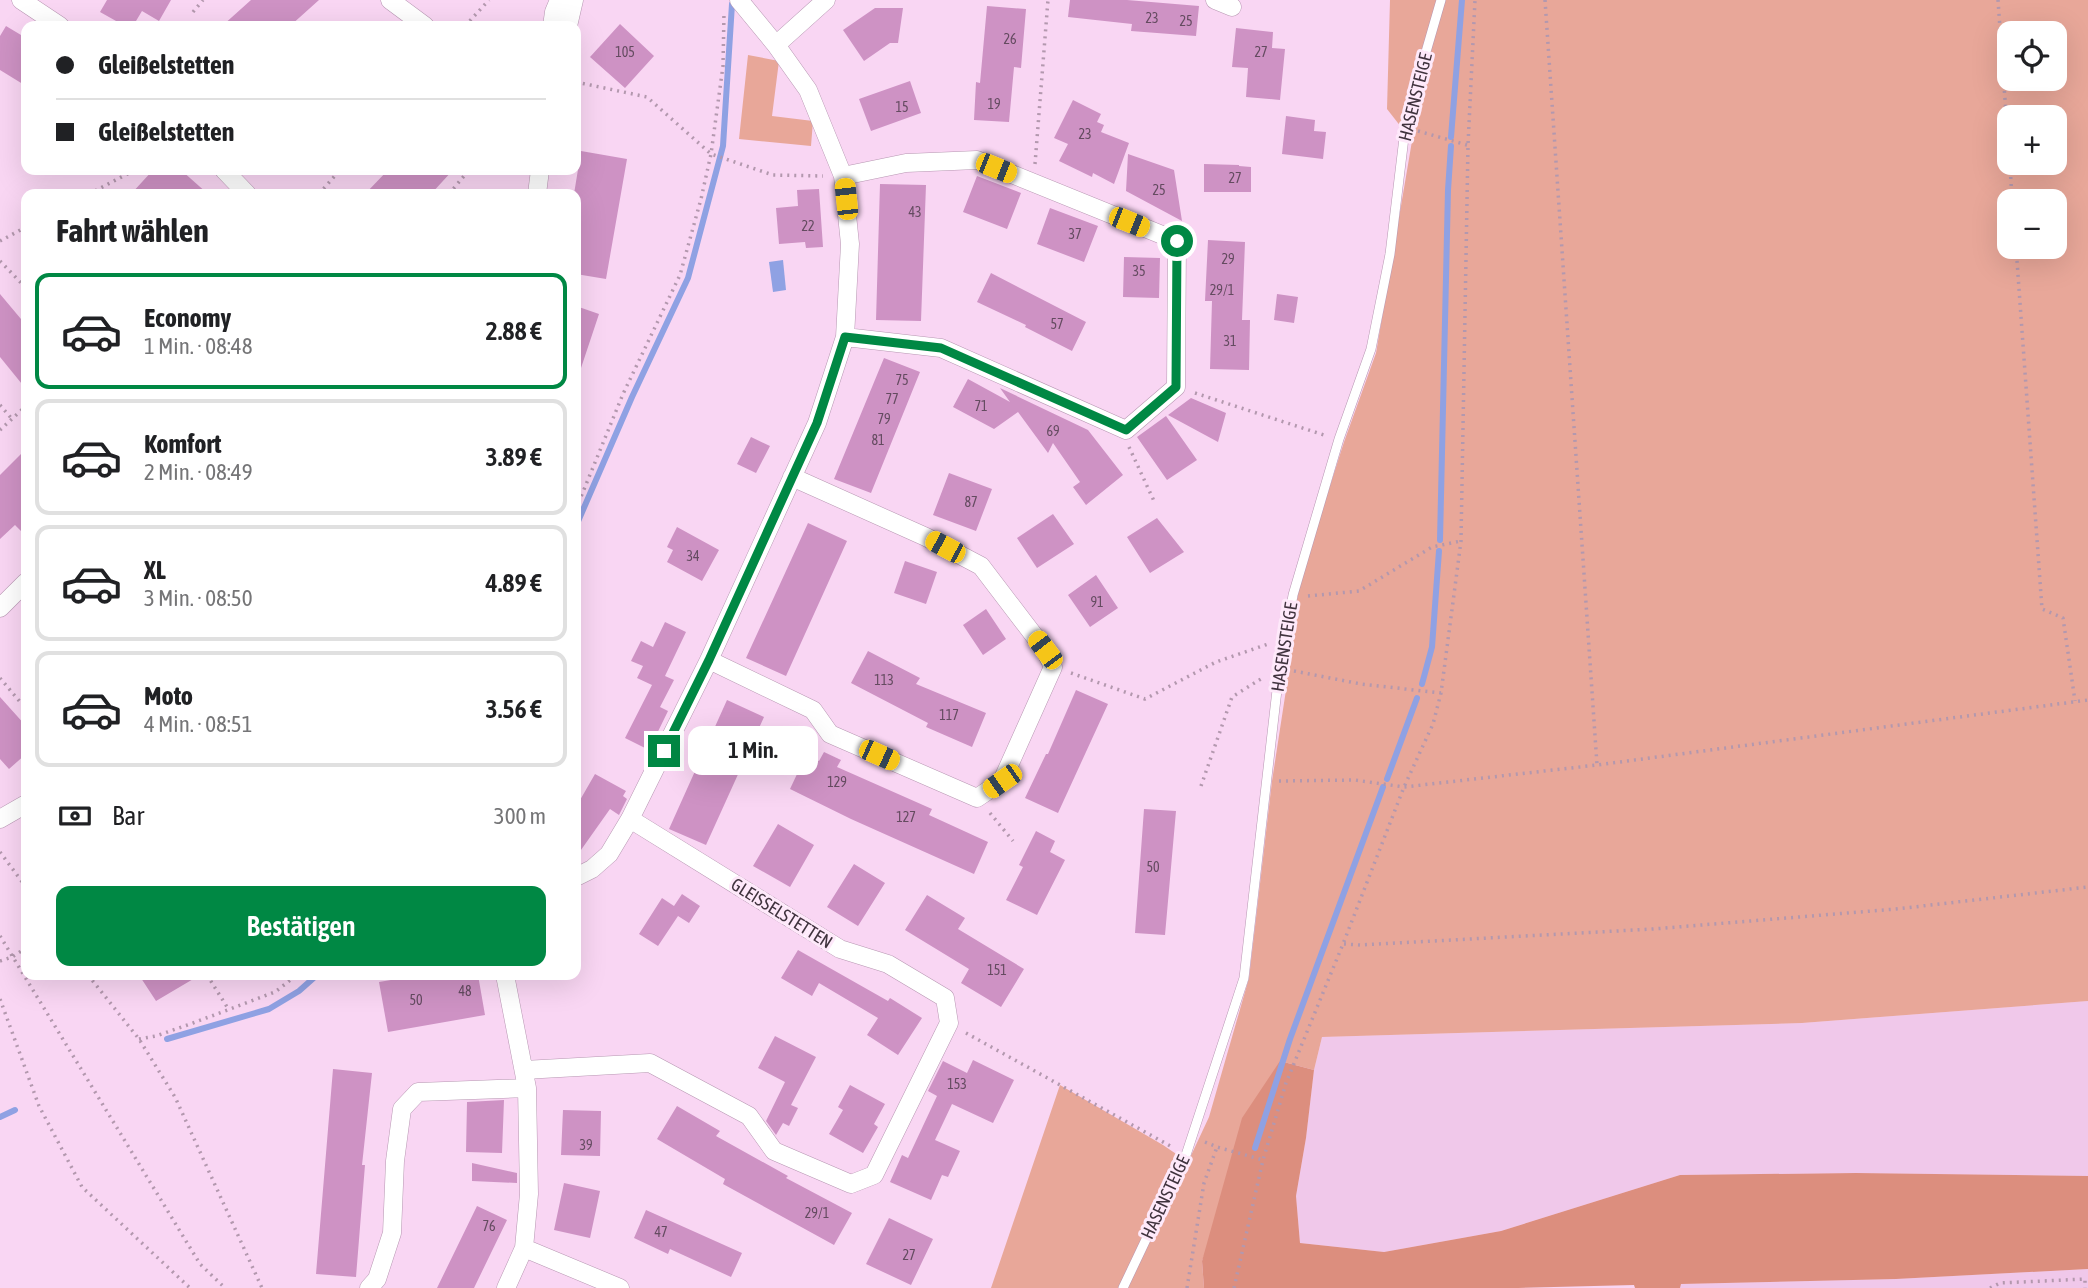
<!DOCTYPE html>
<html lang="de">
<meta charset="utf-8">
<style>
:root{--surface:#fff;--page:#f6f6f6;--text:#202124;--muted:#757577;--line:#e0e0e0;--accent:#084}
body{margin:0;font-family:"Asap Condensed",sans-serif;background:var(--page);color:var(--text);height:100vh;display:flex;flex-direction:column;font-size:26px;white-space:nowrap}
*{box-sizing:border-box;margin:0}
p{font-size:23px;color:var(--muted)}
.icon{flex:none;width:38px;height:38px;fill:none;stroke:currentColor;stroke-width:2;stroke-linecap:round;stroke-linejoin:round}
.map{position:relative;flex:1;overflow:hidden}
.side{position:absolute;left:21px;top:189px;width:560px;height:791px;display:flex;flex-direction:column;background:var(--surface);border-radius:14px;box-shadow:0 7px 28px #0002}
.side>*{flex:none}
.top-card{position:absolute;left:21px;top:21px;width:560px;height:154px;border-radius:14px;box-shadow:0 7px 28px #0002;display:grid;align-content:center;height:154px;padding:0 35px;background:var(--surface)}
.fabs{position:absolute;left:1997px;top:21px;display:grid;gap:14px}
.fabs a{display:grid;place-items:center;width:70px;height:70px;border-radius:14px;background:var(--surface);box-shadow:0 7px 28px #0002;font-size:35px}
.end{position:absolute;width:32px;height:32px;margin:-16px;border:9px solid #084;background:#fff;box-shadow:0 0 0 4px #fff}
.from{border-radius:50%}
.bubble{position:absolute;height:49px;border-radius:14px;background:var(--surface);box-shadow:0 7px 28px #0002;font-size:23px;font-weight:600;line-height:49px;text-align:center}
.car{position:absolute;width:21px;height:42px;margin:-21px -10px;border-radius:9px;box-shadow:0 0 5px 2px #0007;background:linear-gradient(#f5c518 24%,#345 0 40%,#f5c518 0 76%,#345 0 86%,#f5c518 0)}
.top-card b{display:flex;align-items:center;gap:24px;height:66px;font-size:26px}
.top-card b+b{border-top:2px solid var(--line)}
.top-card i{width:18px;height:18px;background:var(--text)}
ul{padding:0;list-style:none}
li{display:flex;align-items:center;gap:21px;height:116px;margin:0 14px 10px;padding:0 21px;border:4px solid var(--line);border-radius:14px}
li div{flex:1}
li b{display:block;font-size:26px}
li em{font-style:normal;font-weight:600}
li.selected{border-color:var(--accent)}
li>.icon{width:63px;height:63px;stroke-width:1.5}
h2{padding:0 35px;font-size:32px;line-height:84px}
.pay{display:flex;align-items:center;gap:18px;height:77px;padding:0 35px;font-size:26px}
.pay p{margin-inline-start:auto}
.primary-button{display:flex;gap:14px;margin-top:auto;padding:14px 35px}
.primary-button a{flex:1;height:80px;border-radius:14px;background:var(--accent);color:#fff;font-size:28px;font-weight:600;line-height:80px;text-align:center}
.map>svg:first-child{display:block}
.built{fill:#f0c8ea}
.green{fill:#e8a799;fill-rule:evenodd}
.forest{fill:#dc8e7e}
.water{fill:#8fa1e3}
.lines{fill:none;stroke-linecap:round;stroke-linejoin:round}
.stream{stroke:#8fa1e3;stroke-width:6}
.building{fill:#ce92c4}
.lane-casing{stroke:#b797b2;stroke-width:10}
.street-casing{stroke:#b797b2;stroke-width:19}
.path{stroke:#b398ae;stroke-width:3.5;stroke-dasharray:2 5;stroke-linecap:butt}
.lane{stroke:#fff;stroke-width:9}
.street{stroke:#fff;stroke-width:18}
.route{stroke:#084;stroke-width:9}
.labels{text-anchor:middle;dominant-baseline:central;stroke-width:6;stroke-linejoin:round;paint-order:stroke}
.number-label{font-size:14px;fill:#644b60}
.street-label{font-size:18px;fill:#40333e;stroke:#fee9fa}
</style>
<div class="map">
<svg width="2088" height="1288" viewBox="0 0 2088 1288">
<rect width="100%" height="100%" fill="#f9d6f3"/>
<path class="built" d="M2088,1001V1176L1856,1173L1680,1175L1501,1231L1384,1252L1300,1243L1296,1196L1306,1138L1314,1070L1322,1037L1802,1023Z
M2088,1269V1288H1680V1284L1896,1279Z"/>
<path class="green" d="M1390,0H2088V1001L1802,1023L1322,1037L1314,1070L1280,1061L1202,1261L1204,1288H991L1060,1085L1163,1145L1188,1162L1209,1117L1249,978L1272,781L1286,690L1290,639L1301,577L1344,442L1376,353L1412,141L1387,109ZM2009,33H2054V79H2009ZM2009,117H2054V163H2009ZM2009,201H2054V247H2009Z
M748,55L779,61L772,116L813,121L811,146L739,139Z"/>
<path class="forest" d="M1280,1061L1314,1070L1306,1138L1296,1196L1300,1243L1384,1252L1501,1231L1680,1175L1856,1173L2088,1176V1269L1896,1279L1681,1284L1680,1288H1635L1634,1285L1518,1288H1204L1202,1261L1242,1118Z"/>
<path class="water" d="M783,260L786,290L773,292L769,262Z"/>
<g class="lines">
<path class="stream" d="M1451,137L1462,0
M576,526L632,397L688,278L723,146L732,4
M1440,540L1448,190L1451,146
M1422,684L1432,647L1439,551
M1387,779L1417,698
M167,1039L269,1009L299,991L317,975
M0,1117L15,1110
M1255,1148L1290,1039L1383,787"/>
</g>
<path class="building" d="M107,0H171L159,21L142,11L133,26H125L100,12Z
M251,0H319L290,26H222Z
M1070,0H1127L1199,6L1196,36L1131,31L1132,24L1068,17Z
M987,6L1026,9L1021,68L1014,67L1009,122L974,120L976,82L980,83Z
M875,8H903L898,43H890L864,61L843,30Z
M620,24L654,56L625,88L590,57Z
M6,26L26,38V86L0,70V36Z
M1236,28L1273,32L1272,48L1285,49L1280,100L1246,97L1248,68L1232,67Z
M910,81L921,113L871,131L859,99Z
M1073,100L1101,114L1097,122L1104,125L1101,132L1129,143L1114,184L1093,173L1092,177L1059,161L1068,144L1054,138Z
M1286,116L1315,120L1314,131L1326,132L1323,159L1282,154Z
M581,151L627,159L606,279L576,274V194H574Z
M1128,154L1174,170L1182,221L1126,191Z
M1204,164L1239,165V166L1251,167V192H1204Z
M153,170H181L208,194H131Z
M388,170H453L431,194H365Z
M977,176L1021,193L1007,229L963,212Z
M880,184L926,185L921,321L876,320Z
M819,189L823,247L806,248L805,242L779,244L776,208L798,206L797,190Z
M1050,208L1098,226L1084,262L1037,244Z
M1208,240L1245,242L1242,320H1250L1249,370L1210,369L1212,301H1205Z
M1124,257L1160,258L1159,298L1123,297Z
M991,273L1086,322L1072,351L1025,327L1026,325L977,302Z
M0,294L26,325V389L0,357Z
M1277,294L1298,297L1294,323L1274,320Z
M576,306L599,314L579,374H576Z
M884,358L920,372L871,493L834,479Z
M968,379L1010,402L1000,388L1088,430L1123,475L1086,505L1073,487L1080,482L1053,443L1048,453L1018,412L994,429L953,407Z
M1191,398L1226,413L1218,442L1168,415Z
M1166,416L1197,460L1167,480L1137,437Z
M751,437L770,446L756,473L737,464Z
M26,449V536L15,525L0,539V475Z
M949,473L992,489L976,531L933,515Z
M1053,514L1074,544L1037,568L1017,538Z
M1157,518L1184,552L1150,573L1127,537Z
M808,523L847,541L786,676L746,658Z
M677,527L719,550L702,581L667,562L673,550L667,547Z
M905,561L937,572L926,604L894,593Z
M1096,575L1118,608L1090,627L1068,595Z
M986,609L1006,639L983,655L963,625Z
M665,622L686,632L665,676L674,680L660,707L668,711L649,750L625,738L652,685L637,678L643,666L631,661L641,641L653,647Z
M868,651L920,678L916,684L986,713L972,747L926,727L928,723L851,683Z
M1076,690L1108,704L1058,813L1025,798L1046,754H1048Z
M0,697L26,726V754L9,769L0,759Z
M727,700L764,717L706,845L669,829Z
M824,752L841,760L837,767L932,809L929,815L988,842L974,874L851,819L790,789L806,755L819,761Z
M595,774L626,791L623,796L627,799L619,815L610,809L576,857V807Z
M1144,809L1176,811L1165,935L1135,933Z
M778,824L814,845L790,887L753,866Z
M1036,831L1055,841L1050,852L1065,860L1037,915L1006,900L1023,867L1019,865Z
M854,864L885,883L858,926L827,907Z
M682,894L700,906L689,923L678,916L658,946L639,934L662,898L674,906Z
M927,895L965,918L958,929L1024,969L1001,1007L961,983L969,969L905,930Z
M798,950L888,1001L890,998L922,1018L898,1055L867,1035L878,1018L819,983L812,996L781,978Z
M139,975H200L156,1001Z
M420,975H478L485,1015L388,1032L379,982Z
M775,1036L816,1057L791,1105L798,1108L789,1126L783,1123L776,1135L766,1121L785,1082L758,1068Z
M973,1060L1014,1080L993,1123L952,1104L935,1140L960,1151L948,1177L942,1175L931,1200L890,1182L902,1155L908,1158L937,1096L928,1091L943,1061L967,1073Z
M333,1069L372,1073L362,1165H365L356,1277L316,1274Z
M850,1085L885,1104L874,1124L878,1127L863,1153L829,1134L843,1110L838,1107Z
M504,1100L502,1153L466,1152L467,1102Z
M677,1106L720,1131L716,1136L788,1176L786,1178L852,1213L834,1245L723,1184L725,1179L657,1139Z
M563,1110L601,1111L600,1156L561,1155Z
M472,1163L517,1173V1183L472,1181Z
M564,1183L600,1191L590,1238L554,1230Z
M477,1206L507,1220L474,1288H437Z
M646,1210L742,1253L731,1277L670,1249L668,1254L634,1238Z
M889,1218L933,1239L911,1285L866,1264Z"/>
<g class="lines">
<g class="lane-casing">
<path id="lane" d="M1123,1288L1186,1155L1244,978L1277,690L1293,595L1339,439L1371,349L1390,254L1406,121L1441,0"/>
</g>
<g class="street-casing">
<path id="street" d="M21,0L60,26
M390,0L425,26
M1215,0L1232,7
M552,26L554,12L559,0
M568,26L574,0
M776,45L826,0
M224,170L247,194
M843,176L906,163L977,160L1177,241L1176,387L1126,430L941,348L845,337
M537,194L540,170
M0,608L26,582
M709,660L813,710L830,734L977,798L1002,781L1053,667L1045,650L981,566L926,537L792,477
M0,819L26,804
M576,877L592,869L609,854L630,819L709,660L817,423L845,337L850,244L843,176L808,90L776,45L739,0
M505,975L527,1088L529,1194L524,1248L506,1288
M524,1070L650,1063L749,1116L774,1151L851,1184L874,1175L949,1023L945,998L888,964L840,949L630,819
M524,1248L620,1288
M369,1288L377,1279L392,1233L395,1161L402,1109L418,1092L527,1088"/>
</g>
<path class="path" d="M1545,0L1597,765
M1998,0L2009,156
M193,12L203,0
M465,26L489,0
M576,82L647,97L711,154L773,175L823,176
M1418,131L1467,145
M2010,163L2012,201
M1035,164L1048,0
M89,194L135,170
M319,194L340,170
M449,194L469,170
M0,241L26,227
M2016,247L2042,609L2063,618L2075,701
M0,261L26,288
M1195,393L1324,435
M0,405L12,419
M0,430L26,406
M1129,447L1154,501
M576,509L623,394L680,275L701,199L711,154L723,66L724,13
M1308,596L1359,591L1432,547L1461,541
M1294,671L1361,684L1441,693
M1071,673L1145,699L1216,662L1271,643
M0,678L26,709
M1279,781L1355,780L1404,787L1413,786L1597,765L2088,700
M1201,786L1232,697L1264,677
M990,813L1013,841
M0,852L26,887
M0,936L200,1264L225,1288
M1344,944L1360,945L1653,929L1896,909L2088,887
M0,961L12,957L26,948
M88,975L139,1039L175,1097L262,1288
M207,975L229,1010
M0,999L39,1106L82,1187L190,1288
M966,1033L1174,1148
M139,1039L156,1036L193,1023L275,992L297,975
M1205,1142L1217,1147L1263,1160
M1187,1288L1204,1183L1217,1147
M1234,1288L1263,1160L1286,1083L1343,944L1404,787L1433,724L1441,693L1461,541L1468,145L1475,0
M1990,1288L2000,1283L2085,1279V1288"/>
<use href="#lane" class="lane"/>
<use href="#street" class="street"/>
</g>
<g class="lines">
<path class="route" d="M664,751L709,660L817,423L845,337L941,348L1126,430L1176,387L1177,241"/>
</g>
<g class="labels">
<g class="number-label">
<text x="1152" y="18">23</text>
<text x="1186" y="21">25</text>
<text x="1010" y="39">26</text>
<text x="625" y="52">105</text>
<text x="1261" y="52">27</text>
<text x="994" y="104">19</text>
<text x="902" y="107">15</text>
<text x="1085" y="134">23</text>
<text x="1235" y="178">27</text>
<text x="1159" y="190">25</text>
<text x="915" y="212">43</text>
<text x="808" y="226">22</text>
<text x="1075" y="234">37</text>
<text x="1228" y="259">29</text>
<text x="1139" y="271">35</text>
<text x="1222" y="290">29/1</text>
<text x="1057" y="324">57</text>
<text x="1230" y="341">31</text>
<text x="902" y="380">75</text>
<text x="892" y="399">77</text>
<text x="981" y="406">71</text>
<text x="884" y="419">79</text>
<text x="1053" y="431">69</text>
<text x="878" y="440">81</text>
<text x="971" y="502">87</text>
<text x="693" y="556">34</text>
<text x="1097" y="602">91</text>
<text x="884" y="680">113</text>
<text x="949" y="715">117</text>
<text x="837" y="782">129</text>
<text x="906" y="817">127</text>
<text x="1153" y="867">50</text>
<text x="997" y="970">151</text>
<text x="465" y="991">48</text>
<text x="416" y="1000">50</text>
<text x="957" y="1084">153</text>
<text x="586" y="1145">39</text>
<text x="817" y="1213">29/1</text>
<text x="489" y="1226">76</text>
<text x="661" y="1232">47</text>
<text x="909" y="1255">27</text>
</g>
<g class="street-label">
<text transform="translate(1415 97) rotate(-76)">HASENSTEIGE</text>
<text transform="translate(1284 647) rotate(-81)">HASENSTEIGE</text>
<text transform="translate(782 913) rotate(32)">GLEISSELSTETTEN</text>
<text transform="translate(1165 1197) rotate(-65)">HASENSTEIGE</text>
</g>
</g>
</svg>
<div class="fabs">
<a><svg class="icon" aria-label="locate" viewBox="0 0 24 24"><circle cx="12" cy="12" r="6"/><path d="M12 2v4M12 18v4M2 12h4M18 12h4"/></svg></a>
<a>+</a>
<a>−</a>
</div>
<i class="end from" style="left:1177px;top:241px"></i>
<i class="end" style="left:664px;top:751px"></i>
<div class="bubble" style="left:688px;top:726px;width:130px">1 Min.</div>
<i class="car" style="left:996px;top:168px;rotate:112deg"></i>
<i class="car" style="left:846px;top:199px;rotate:354deg"></i>
<i class="car" style="left:1129px;top:222px;rotate:112deg"></i>
<i class="car" style="left:945px;top:547px;rotate:298deg"></i>
<i class="car" style="left:1045px;top:650px;rotate:323deg"></i>
<i class="car" style="left:879px;top:755px;rotate:114deg"></i>
<i class="car" style="left:1002px;top:781px;rotate:235deg"></i>
<div class="top-card">
<b><i class="from"></i>Gleißelstetten</b>
<b><i></i>Gleißelstetten</b>
</div>
<section class="side">
<h2>Fahrt wählen</h2>
<ul>
<li class="selected"><svg class="icon" aria-label="car" viewBox="0 0 24 24"><path d="M5 17H2v-5l4-1 3-4h7l3 4 3 1v5h-3M9 17h6M6 11h13"/><circle cx="7" cy="17" r="2"/><circle cx="17" cy="17" r="2"/></svg><div><b>Economy</b><p>1 Min. · 08:48</p></div><em>2.88 €</em></li>
<li><svg class="icon" aria-label="car" viewBox="0 0 24 24"><path d="M5 17H2v-5l4-1 3-4h7l3 4 3 1v5h-3M9 17h6M6 11h13"/><circle cx="7" cy="17" r="2"/><circle cx="17" cy="17" r="2"/></svg><div><b>Komfort</b><p>2 Min. · 08:49</p></div><em>3.89 €</em></li>
<li><svg class="icon" aria-label="car" viewBox="0 0 24 24"><path d="M5 17H2v-5l4-1 3-4h7l3 4 3 1v5h-3M9 17h6M6 11h13"/><circle cx="7" cy="17" r="2"/><circle cx="17" cy="17" r="2"/></svg><div><b>XL</b><p>3 Min. · 08:50</p></div><em>4.89 €</em></li>
<li><svg class="icon" aria-label="car" viewBox="0 0 24 24"><path d="M5 17H2v-5l4-1 3-4h7l3 4 3 1v5h-3M9 17h6M6 11h13"/><circle cx="7" cy="17" r="2"/><circle cx="17" cy="17" r="2"/></svg><div><b>Moto</b><p>4 Min. · 08:51</p></div><em>3.56 €</em></li>
</ul>
<div class="pay"><svg class="icon" aria-label="cash" viewBox="0 0 24 24"><path d="M3 7h18v10H3z"/><circle cx="12" cy="12" r="2"/></svg>Bar<p>300 m</p></div>
<div class="primary-button"><a>Bestätigen</a></div>
</section>
</div>
